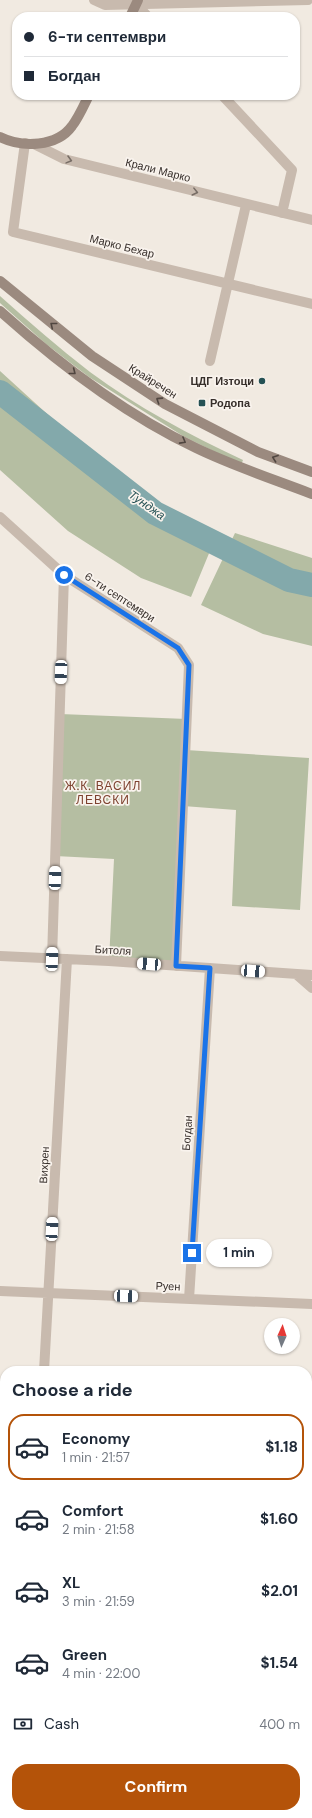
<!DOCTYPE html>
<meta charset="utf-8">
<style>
:root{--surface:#fff;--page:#f6f6f7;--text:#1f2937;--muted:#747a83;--line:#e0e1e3;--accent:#b45309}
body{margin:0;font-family:"DM Sans",sans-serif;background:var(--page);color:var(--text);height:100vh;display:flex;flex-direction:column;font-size:15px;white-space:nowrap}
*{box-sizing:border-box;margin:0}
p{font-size:13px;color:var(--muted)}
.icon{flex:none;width:22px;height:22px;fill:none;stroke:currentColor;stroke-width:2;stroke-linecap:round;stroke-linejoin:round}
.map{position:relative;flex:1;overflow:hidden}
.sheet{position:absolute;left:0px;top:1366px;width:312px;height:452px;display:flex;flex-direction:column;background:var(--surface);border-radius:16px 16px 0 0;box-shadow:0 1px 3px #0004}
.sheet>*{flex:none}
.guide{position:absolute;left:12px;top:12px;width:288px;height:88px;border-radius:16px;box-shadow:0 1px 3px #0004;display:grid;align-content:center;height:88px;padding:0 12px;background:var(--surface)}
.needle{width:26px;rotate:3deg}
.buttons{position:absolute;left:264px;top:1318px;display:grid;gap:8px}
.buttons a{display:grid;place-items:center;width:36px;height:36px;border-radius:50%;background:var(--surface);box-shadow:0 1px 3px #0004;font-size:20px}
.end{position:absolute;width:18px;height:18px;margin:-9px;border:5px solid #1a73e8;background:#fff;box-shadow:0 0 0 2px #fff}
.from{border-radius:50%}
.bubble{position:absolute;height:28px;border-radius:14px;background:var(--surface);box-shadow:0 1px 3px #0004;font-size:13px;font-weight:700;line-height:28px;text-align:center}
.car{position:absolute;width:12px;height:24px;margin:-12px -6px;border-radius:5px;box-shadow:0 0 3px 1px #0007;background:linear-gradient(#fff 24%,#345 0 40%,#fff 0 76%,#345 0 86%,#fff 0)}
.guide b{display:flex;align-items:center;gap:14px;height:38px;font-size:15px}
.guide b+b{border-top:1px solid var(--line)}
.guide i{width:10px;height:10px;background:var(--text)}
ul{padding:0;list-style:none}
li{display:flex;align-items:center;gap:12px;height:66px;margin:0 8px 6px;padding:0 4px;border:2px solid transparent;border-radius:16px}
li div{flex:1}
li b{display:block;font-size:15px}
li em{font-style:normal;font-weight:700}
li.current{border-color:var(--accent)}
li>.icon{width:36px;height:36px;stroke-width:1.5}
h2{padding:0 12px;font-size:18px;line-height:48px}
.pay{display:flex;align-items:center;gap:10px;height:44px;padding:0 12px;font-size:15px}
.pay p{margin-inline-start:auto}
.primary-button{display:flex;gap:8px;margin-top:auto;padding:8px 12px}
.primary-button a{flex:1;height:46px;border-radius:16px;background:var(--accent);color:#fff;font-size:16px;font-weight:700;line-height:46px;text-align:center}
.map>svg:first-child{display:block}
.green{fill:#b5bea2}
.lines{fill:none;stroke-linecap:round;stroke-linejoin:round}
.river{stroke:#83a9ab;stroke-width:24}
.street{stroke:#c8baae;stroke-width:10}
.secondary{stroke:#9b8a7f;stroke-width:10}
.oneway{stroke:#786e66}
.oneway2{stroke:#504640}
.route{stroke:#1a73e8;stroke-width:5}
.poi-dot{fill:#255154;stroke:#f9f3ed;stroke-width:1.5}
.labels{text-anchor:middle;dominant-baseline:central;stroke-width:3.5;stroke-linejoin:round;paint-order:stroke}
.street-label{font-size:11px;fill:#372f2b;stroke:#f9f3ed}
.poi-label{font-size:11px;font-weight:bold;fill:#372f2b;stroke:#f9f3ed;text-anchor:end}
.water-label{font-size:12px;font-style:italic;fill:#255154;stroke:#f9f3ed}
.neighbourhood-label{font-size:12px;letter-spacing:1px;fill:#7d412e;stroke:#f9f3ed}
</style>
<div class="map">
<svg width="312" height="1818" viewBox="0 0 312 1818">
<rect width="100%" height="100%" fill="#f1eae1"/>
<path class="green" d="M0,296C29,322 59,348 90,372C137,407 190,435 243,460L241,465L183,436L89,377L46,344L0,303Z
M0,371L90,453L158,502L217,534L191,597L141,578L68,531L0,470Z
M235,533L312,558V646L263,634L201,605Z
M60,714L187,719L186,750L309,758L300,910L232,906L236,810L183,806L176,966L109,961L114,859L55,856Z
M26,1813H132V1818H26Z"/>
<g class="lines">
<path class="river" d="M0,392L155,513L289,580L312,585"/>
<path class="street" d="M94,0L105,5L308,0
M137,5L148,17
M222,95L292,170L282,213
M25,143L13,232L312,304
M34,144L64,159L312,220
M210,361L246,205
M0,517L64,575L178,648L189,665L176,966
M0,956L109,961L312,975
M52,959L64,575
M296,974L312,988
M0,1291L312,1304
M189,1299L210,968
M44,1371L67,959
M0,1429H5
M307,1441H312
M0,1647H5
M307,1657L312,1658
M187,1818V1813"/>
<path class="secondary" d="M130,17L138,0
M0,137C22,148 57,147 72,126C79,117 84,105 89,95
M0,281L92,356L165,404L258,452L312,472
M0,311C59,364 124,414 196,448C233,466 273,479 312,494"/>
</g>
<defs><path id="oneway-chevron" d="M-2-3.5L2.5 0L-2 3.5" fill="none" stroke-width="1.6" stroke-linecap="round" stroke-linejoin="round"/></defs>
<g class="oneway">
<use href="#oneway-chevron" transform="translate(69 160) rotate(15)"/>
<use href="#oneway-chevron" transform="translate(195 192) rotate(14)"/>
</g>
<g class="oneway2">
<use href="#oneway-chevron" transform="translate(53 325) rotate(-141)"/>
<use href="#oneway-chevron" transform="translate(73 372) rotate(38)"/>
<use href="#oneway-chevron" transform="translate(159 400) rotate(-147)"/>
<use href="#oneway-chevron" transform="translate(183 441) rotate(29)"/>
<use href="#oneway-chevron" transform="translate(275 458) rotate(-160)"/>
</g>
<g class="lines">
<path class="route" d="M64,575L178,648L189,665L176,966L210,968L192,1253"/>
</g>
<g class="poi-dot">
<circle cx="262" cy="381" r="4"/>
<rect x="198" y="399" width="8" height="8" rx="2"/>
</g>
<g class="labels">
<g class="street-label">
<text transform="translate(158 170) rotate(14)">Крали Марко</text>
<text transform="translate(122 246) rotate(14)">Марко Бехар</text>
<text transform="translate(153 381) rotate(32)">Крайречен</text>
<text transform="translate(120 597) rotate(33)">6-ти септември</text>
<text transform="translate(113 950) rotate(3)">Битоля</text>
<text transform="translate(187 1133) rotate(-86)">Богдан</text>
<text transform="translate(44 1165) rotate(-87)">Вихрен</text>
<text transform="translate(168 1286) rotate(2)">Руен</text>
</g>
<g class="poi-label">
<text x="254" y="381">ЦДГ Изтоци</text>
<text x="210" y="403" text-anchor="start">Родопа</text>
</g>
<g class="water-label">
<text transform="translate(147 505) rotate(35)">Тунджа</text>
</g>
<g class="neighbourhood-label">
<text x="103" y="786">Ж.К. ВАСИЛ<tspan x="103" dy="14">ЛЕВСКИ</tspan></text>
</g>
</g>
</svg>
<div class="buttons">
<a><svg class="needle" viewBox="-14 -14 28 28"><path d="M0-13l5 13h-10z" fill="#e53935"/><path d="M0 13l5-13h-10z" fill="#747a83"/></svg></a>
</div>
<i class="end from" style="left:64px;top:575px"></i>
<i class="end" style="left:192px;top:1253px"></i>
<div class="bubble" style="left:206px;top:1239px;width:66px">1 min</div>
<i class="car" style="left:61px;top:672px;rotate:182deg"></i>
<i class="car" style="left:55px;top:878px;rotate:2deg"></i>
<i class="car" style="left:52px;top:959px;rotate:2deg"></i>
<i class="car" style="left:149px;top:964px;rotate:274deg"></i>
<i class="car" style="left:253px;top:971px;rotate:94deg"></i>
<i class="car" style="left:52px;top:1229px;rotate:3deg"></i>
<i class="car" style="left:126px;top:1296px;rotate:92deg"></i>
<div class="guide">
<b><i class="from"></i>6-ти септември</b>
<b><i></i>Богдан</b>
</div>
<section class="sheet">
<h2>Choose a ride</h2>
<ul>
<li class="current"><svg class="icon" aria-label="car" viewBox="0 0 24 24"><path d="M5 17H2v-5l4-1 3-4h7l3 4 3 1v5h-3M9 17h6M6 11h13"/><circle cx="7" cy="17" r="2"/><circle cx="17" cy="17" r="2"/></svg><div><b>Economy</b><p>1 min · 21:57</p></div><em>$1.18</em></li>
<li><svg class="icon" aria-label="car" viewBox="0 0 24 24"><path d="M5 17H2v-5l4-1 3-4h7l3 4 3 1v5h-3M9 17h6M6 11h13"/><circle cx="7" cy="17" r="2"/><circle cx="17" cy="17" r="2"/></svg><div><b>Comfort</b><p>2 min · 21:58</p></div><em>$1.60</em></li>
<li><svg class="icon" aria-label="car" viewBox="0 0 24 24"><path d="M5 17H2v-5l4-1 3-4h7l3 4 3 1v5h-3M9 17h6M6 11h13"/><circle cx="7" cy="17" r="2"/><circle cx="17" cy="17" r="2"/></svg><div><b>XL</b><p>3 min · 21:59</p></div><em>$2.01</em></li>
<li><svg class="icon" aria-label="car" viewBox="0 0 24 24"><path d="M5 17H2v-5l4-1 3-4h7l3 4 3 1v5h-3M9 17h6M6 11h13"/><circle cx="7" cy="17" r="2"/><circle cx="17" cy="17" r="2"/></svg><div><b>Green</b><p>4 min · 22:00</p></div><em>$1.54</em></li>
</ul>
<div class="pay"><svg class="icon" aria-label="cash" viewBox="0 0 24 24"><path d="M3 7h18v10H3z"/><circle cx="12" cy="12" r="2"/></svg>Cash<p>400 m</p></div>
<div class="primary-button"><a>Confirm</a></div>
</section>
</div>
